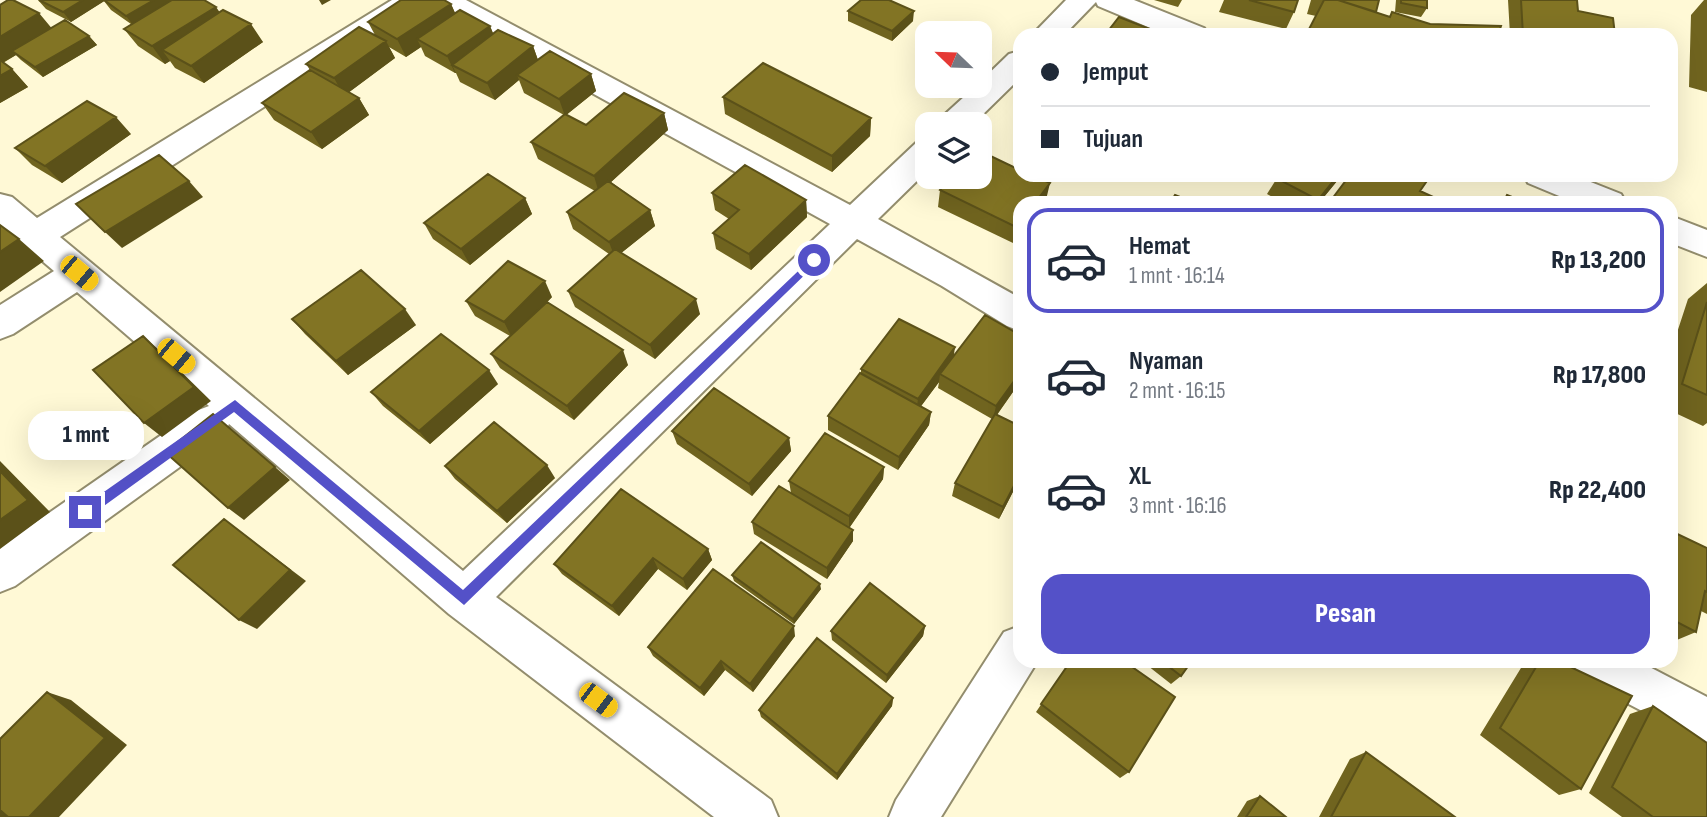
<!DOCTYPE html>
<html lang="id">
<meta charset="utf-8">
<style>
:root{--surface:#fff;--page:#f6f6f7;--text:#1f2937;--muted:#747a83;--line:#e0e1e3;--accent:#5451c8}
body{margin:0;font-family:"Sofia Sans Condensed",sans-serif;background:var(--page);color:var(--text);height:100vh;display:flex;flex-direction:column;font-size:26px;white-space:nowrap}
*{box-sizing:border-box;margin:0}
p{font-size:23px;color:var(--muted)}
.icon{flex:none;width:38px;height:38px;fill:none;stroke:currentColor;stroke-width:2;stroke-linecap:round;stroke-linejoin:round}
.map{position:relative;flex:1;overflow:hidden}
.sheet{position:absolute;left:1013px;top:196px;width:665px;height:472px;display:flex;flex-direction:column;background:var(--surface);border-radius:21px;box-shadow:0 7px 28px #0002}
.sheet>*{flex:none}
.hud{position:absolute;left:1013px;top:28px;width:665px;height:154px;border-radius:21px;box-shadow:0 7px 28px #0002;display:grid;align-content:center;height:154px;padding:0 28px;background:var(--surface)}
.needle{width:46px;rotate:293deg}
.fabs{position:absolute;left:915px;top:21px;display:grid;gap:14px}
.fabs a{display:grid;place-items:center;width:77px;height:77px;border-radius:14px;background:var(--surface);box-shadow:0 7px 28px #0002;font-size:35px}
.end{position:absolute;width:32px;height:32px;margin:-16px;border:9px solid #5451c8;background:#fff;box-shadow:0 0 0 4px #fff}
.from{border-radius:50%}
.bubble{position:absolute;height:49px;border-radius:21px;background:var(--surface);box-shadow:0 7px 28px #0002;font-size:23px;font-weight:800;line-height:49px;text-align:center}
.car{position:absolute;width:21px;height:42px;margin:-21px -10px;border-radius:9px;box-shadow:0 0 5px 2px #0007;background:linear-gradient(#f5c518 24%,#345 0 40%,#f5c518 0 76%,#345 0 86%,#f5c518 0)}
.hud b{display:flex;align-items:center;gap:24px;height:66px;font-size:26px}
.hud b+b{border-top:2px solid var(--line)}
.hud i{width:18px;height:18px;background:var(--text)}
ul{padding:12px 0 0;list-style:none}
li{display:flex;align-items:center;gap:21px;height:105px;margin:0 14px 10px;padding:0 14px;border:4px solid transparent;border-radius:21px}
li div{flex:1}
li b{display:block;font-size:26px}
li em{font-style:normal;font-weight:800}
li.active{border-color:var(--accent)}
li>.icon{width:63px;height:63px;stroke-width:1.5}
.action{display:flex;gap:14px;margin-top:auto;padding:14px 28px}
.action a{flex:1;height:80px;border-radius:21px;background:var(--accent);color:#fff;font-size:28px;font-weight:800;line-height:80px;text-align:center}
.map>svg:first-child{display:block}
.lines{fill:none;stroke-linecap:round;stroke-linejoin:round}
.minor-casing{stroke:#938d6d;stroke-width:4}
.minor{fill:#fff;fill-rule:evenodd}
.wall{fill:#70641f}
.shaded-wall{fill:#5b5119}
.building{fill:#827424;stroke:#5b5119;stroke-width:2}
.route{fill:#5451c8}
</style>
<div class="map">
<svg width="1707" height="817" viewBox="0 0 1707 817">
<rect width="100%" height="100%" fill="#fff9d6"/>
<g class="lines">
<g class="minor-casing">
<path id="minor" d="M392,0H426L422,6L60,237L463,571L830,224L434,6L430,0H466L850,205L917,142L928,139V170L878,219L1020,298V331L1007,326L942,286L857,239L496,597L771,800L778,817H714L449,614L229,424L224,435L15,586L0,592V547L196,411L209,406L77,292L13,334L0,339V305L54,271L0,225V194L12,197L37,218Z
M1066,0H1134L1204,28L1209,35H1167L1098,6L1096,2L1064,35H1032Z
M1020,51V78L973,124H938L943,116L976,86H980V82L1009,54Z
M1524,175H1573L1621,194L1626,203H1576L1528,183Z
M1671,216L1707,230V257L1671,243Z
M1020,626V662H1037L941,817H889L896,800L1004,632Z
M1573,662H1640L1707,697V745L1579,678Z"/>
</g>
<use href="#minor" class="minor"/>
</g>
<path class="wall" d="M38,0H204L219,12L263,42L204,83L175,68L170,61L165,64L138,46L124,29L131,24L111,10L104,1L71,22L46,9Z
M1154,0H1182L1178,7Z
M1224,0H1298L1294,12L1286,29L1219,12Z
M1311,0H1379L1376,12L1390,17L1498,35L1316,16L1307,14Z
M1396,0H1427V8L1421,17L1395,12Z
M1508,0H1577L1578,11L1615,35H1510Z
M1704,0H1707V92L1689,87L1691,15Z
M451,4L455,13L490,26L493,33L533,46L538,60L591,74L596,91L566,115L586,125L664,113L668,130L611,182L650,210L655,226L621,253L700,314L655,359L575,307L568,291L609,254L573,229L567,212L595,191L538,159L531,142L564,115L524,93L519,80L495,100L460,82L456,73H455L425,56L421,47L406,57L389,47L395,58L349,92L359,98L369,115L322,149L274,120L262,103L310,70L306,64L375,35L368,22Z
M0,5L52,28L89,36L97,45L43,77L21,60L16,55L3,63L12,69L28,87L0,103Z
M848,11L913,21L892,41L848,21Z
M723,97L871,118L870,136L832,172L725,114Z
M131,134L62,183L32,165L15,148Z
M1279,175H1342L1319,203H1283L1267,194Z
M940,190L1046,200L1043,203H1020V233L1013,243L938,207Z
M712,193L806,200L807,217L751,270L716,249L713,233L729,219L715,210Z
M525,198L532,214L470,265L433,239L424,223Z
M1707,283V423L1703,426L1671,411V351L1688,299Z
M552,297L547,302L628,365L574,420L500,368L491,354L510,336L475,316L466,301Z
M292,319L416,325L348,375L305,334Z
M954,355L1020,382L997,415L1020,426V486L1017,484L999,519L952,496L955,483L992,419L938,388L939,382L921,406L931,412L929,425L898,470L828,430V416L861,374V369Z
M498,384L430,444L383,406L371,392Z
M1020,403V415L1017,413Z
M672,431L789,438L791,451L752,496L677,444Z
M445,466L555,478L507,523L455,479Z
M884,467L883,479L850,527L853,541L827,579L754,534L752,522L791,493L789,481Z
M1671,531L1707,548V614L1701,611L1696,632L1672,642Z
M708,549L712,560L687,590L658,569L619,616L562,574L554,564Z
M732,575L821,589L794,624L734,581Z
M925,626L923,636L886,683L832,640L831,631Z
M795,636L753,692L725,670L704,696L653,656L648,647Z
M1070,662L1129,772L1120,778L1036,712Z
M1143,662H1191L1181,676L1171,684Z
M1527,662H1560L1581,789L1559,795L1480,735L1524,663Z
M893,698L892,706L837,780L761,717L759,710Z
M1653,706L1707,817H1622L1589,793L1630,714Z
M1366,752L1455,817H1319L1350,759Z
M1260,796L1286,817H1237L1247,801Z"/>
<path class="shaded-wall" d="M83,0H106L71,22L63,12Z
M154,0H177L133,25L126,16Z
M319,0H331L322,5Z
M451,4L459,22L417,39L421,47L406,57L397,39Z
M216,7L228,24L162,50L170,61L165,64L152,46Z
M914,11L913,21L892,41V31Z
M39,13L54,31L12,51L16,55L0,64V37Z
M251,24L263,42L204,83L191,66Z
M490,26L497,44L452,65L456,73H455L447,56Z
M89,36L97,45L43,77L35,67Z
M386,41L395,58L344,96L334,78Z
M533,46L539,63L517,75L519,80L495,100L487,83Z
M12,69L28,87L0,103V76Z
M591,74L596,91L565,116L559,99Z
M359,98L369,115L322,149L311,132Z
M664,113L668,130L599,193L594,176Z
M116,117L131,134L62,183L45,166Z
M871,118L870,136L832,172V156Z
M1338,175H1342L1319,203H1316Z
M189,181L203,197L122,248L105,232Z
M1050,183L1046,200L1043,203H1035Z
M525,198L532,214L470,265L461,249Z
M806,200L807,217L751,270L749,254Z
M650,210L655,226L615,258L609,242Z
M1020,222V233L1013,243L1016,227Z
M19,239L44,261L0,292V252Z
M545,281L552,297L512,338L504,322Z
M696,299L700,314L655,359L650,345Z
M405,309L416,325L348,375L336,361Z
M143,336L160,351L211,401L162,437L144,423Z
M955,347L953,362L940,374L939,382L916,413L918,399Z
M623,350L628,365L574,420L567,406Z
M489,370L498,384L430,444L419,431Z
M1020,373V382L993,420L996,406Z
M931,412L929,425L898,470L899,457Z
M789,438L791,451L752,496L749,484Z
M0,461L50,512L0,549Z
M547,465L555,478L507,523L497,511Z
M275,467L290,480L244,520L228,508Z
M884,467L883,479L849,528V516Z
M1020,474L1017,484L999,519L1003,507Z
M224,519L306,581L257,629L239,620Z
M853,530V541L827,579V568Z
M708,549L712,560L687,590L683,579Z
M653,558L658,569L619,616L612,606Z
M820,584L821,589L794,624L793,619Z
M794,626L795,636L753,692L750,684Z
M925,626L923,636L886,683L887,675Z
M721,661L725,670L704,696L700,688Z
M47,692L71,700L127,745L59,817H29Z
M893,698L892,706L837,780V774Z
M0,810L24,817H0Z"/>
<path class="building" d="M8,0H13L39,13L0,37V5Z
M39,0H83L63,12Z
M104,0H154L126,16Z
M172,0H204L216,7L152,46L124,29Z
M401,0H444L451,4L397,39L368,22Z
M861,0H889L914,11L892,31L848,11Z
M1249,0H1298L1294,12Z
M1324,0H1338L1390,17L1392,12L1430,24L1501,26L1498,35H1306Z
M1338,0H1379L1376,12Z
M1401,0H1427V8L1401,3Z
M1521,0H1577L1578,11L1613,18L1615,35H1523Z
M223,10L251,24L191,66L162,50Z
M460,10L490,26L447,56L417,39Z
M1119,17L1165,35H1105Z
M65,20L89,36L35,67L12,51Z
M359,27L386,41L334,78L306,64Z
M498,30L533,46L487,83L452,65Z
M550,51L591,74L559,99L517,75Z
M0,60L12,69L0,76Z
M763,63L871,118L832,156L723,97Z
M310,70L359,98L311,132L262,103Z
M624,93L664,113L594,176L531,142L565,114L586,125Z
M87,101L116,117L45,166L15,148Z
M980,151L1020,170V175H1032L1050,183L1035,203H1020V222L1016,227L940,190L951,177H980Z
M159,155L189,181L105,232L76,204Z
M745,165L806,200L749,254L713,233L739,210L712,193Z
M488,174L525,198L461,249L424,223Z
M1279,175H1338L1318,200L1276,178Z
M1350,175H1431L1420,191L1442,201L1441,203H1329Z
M608,181L650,210L609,242L567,212Z
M1175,195L1195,203H1170Z
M1507,195L1527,203H1503Z
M0,225L19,239L0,252Z
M615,249L696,299L650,345L568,291Z
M508,261L545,281L504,322L466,301Z
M361,270L405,309L336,361L292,319Z
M547,302L623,350L567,406L491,354Z
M1707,302V395L1682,384Z
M985,315L1020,335V373L996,406L940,374Z
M899,319L955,347L918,399L861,369Z
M441,334L489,370L419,431L371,392Z
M143,336L194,387L144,423L93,370Z
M860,373L931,412L899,457L828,416Z
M714,388L789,438L749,484L672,431Z
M213,414L275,467L228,508L165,452Z
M995,414L1020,426V474L1003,507L955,483Z
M494,422L547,465L497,511L445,466Z
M825,433L884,467L849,516L789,481Z
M0,471L28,500L0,520Z
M779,486L853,530L827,568L752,522Z
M621,489L708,549L683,579L653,558L612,606L554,564Z
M224,519L290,570L239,620L173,565Z
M1671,531L1707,548V592L1705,591L1696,632L1671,619Z
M761,542L820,584L793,619L732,575Z
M713,569L794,626L750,684L721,661L700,688L648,647Z
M870,583L925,626L887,675L831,631Z
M817,638L893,698L837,774L759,710Z
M1070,662H1125L1175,697L1129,772L1041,704Z
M1163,662H1191L1181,676Z
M1539,662H1560L1632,696L1581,789L1500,728Z
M47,692L105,738L29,817H8L0,810V739Z
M1653,706L1707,743V817H1653L1612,787Z
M1366,752L1455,817H1331Z
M1260,796L1286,817H1246Z"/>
<path class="route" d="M814,256L818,257V262L464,605L234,412L90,516H81L79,512L81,508L235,400L463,590Z"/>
</svg>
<div class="fabs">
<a><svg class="needle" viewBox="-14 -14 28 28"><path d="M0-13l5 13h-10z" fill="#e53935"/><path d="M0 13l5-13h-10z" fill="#747a83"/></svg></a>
<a><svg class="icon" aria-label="layers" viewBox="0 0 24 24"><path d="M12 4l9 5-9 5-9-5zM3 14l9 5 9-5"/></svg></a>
</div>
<i class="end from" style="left:814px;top:260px"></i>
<i class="end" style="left:85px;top:512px"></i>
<div class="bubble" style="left:28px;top:411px;width:116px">1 mnt</div>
<i class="car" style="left:79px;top:273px;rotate:130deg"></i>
<i class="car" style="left:176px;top:356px;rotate:130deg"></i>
<i class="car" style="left:598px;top:700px;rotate:127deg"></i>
<div class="hud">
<b><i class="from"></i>Jemput</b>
<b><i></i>Tujuan</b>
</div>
<section class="sheet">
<ul>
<li class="active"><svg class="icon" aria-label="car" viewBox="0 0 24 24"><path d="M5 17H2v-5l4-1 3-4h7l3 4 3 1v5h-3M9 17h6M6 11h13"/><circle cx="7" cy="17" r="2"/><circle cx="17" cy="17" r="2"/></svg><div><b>Hemat</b><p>1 mnt · 16:14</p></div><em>Rp 13,200</em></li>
<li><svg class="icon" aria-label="car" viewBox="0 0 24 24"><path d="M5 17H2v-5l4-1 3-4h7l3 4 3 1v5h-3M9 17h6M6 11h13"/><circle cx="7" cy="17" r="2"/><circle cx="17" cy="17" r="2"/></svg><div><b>Nyaman</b><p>2 mnt · 16:15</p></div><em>Rp 17,800</em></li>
<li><svg class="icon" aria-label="car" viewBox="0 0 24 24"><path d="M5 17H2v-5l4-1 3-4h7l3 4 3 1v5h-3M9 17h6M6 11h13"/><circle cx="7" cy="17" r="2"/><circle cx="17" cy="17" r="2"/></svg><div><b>XL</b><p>3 mnt · 16:16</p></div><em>Rp 22,400</em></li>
</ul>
<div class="action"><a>Pesan</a></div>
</section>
</div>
